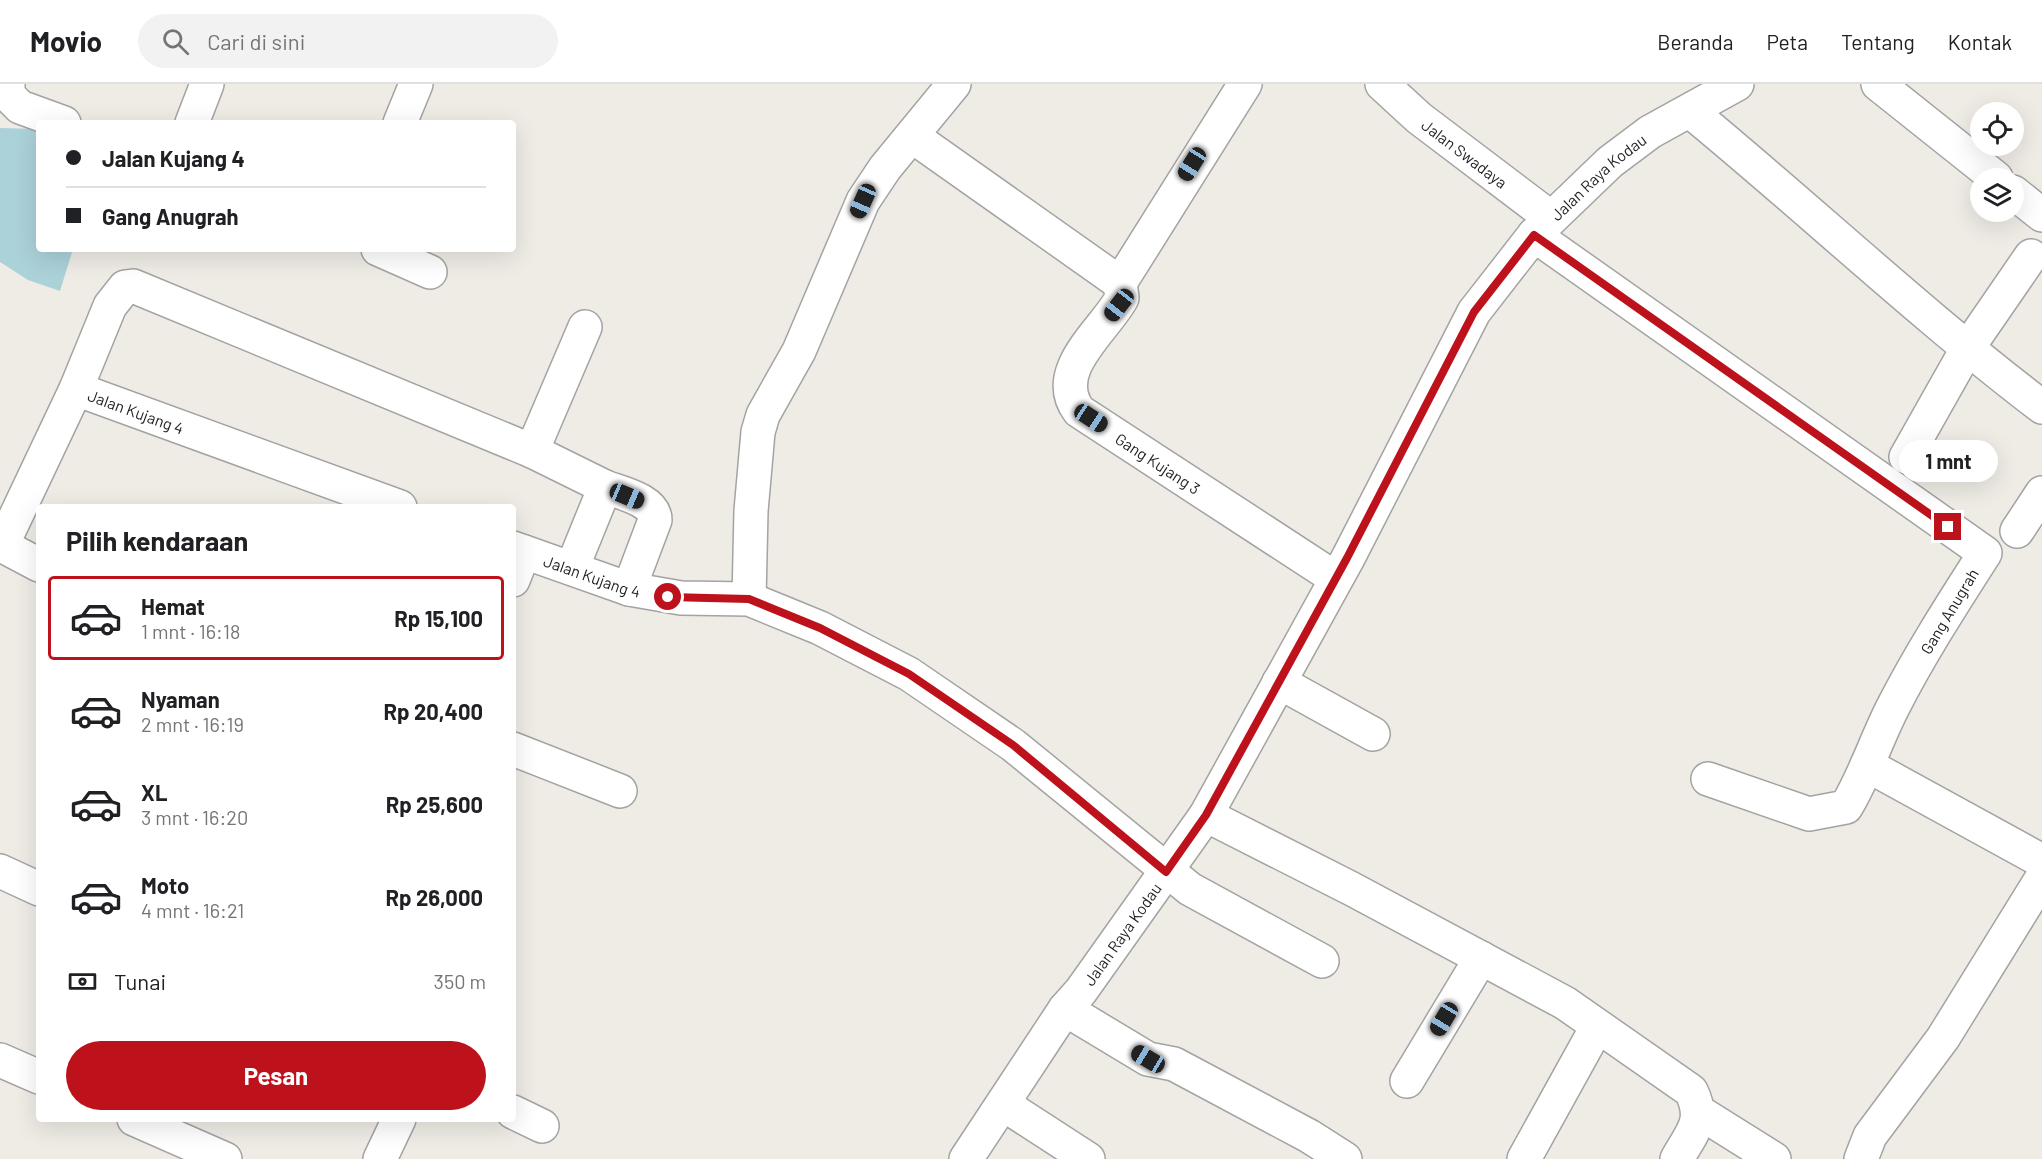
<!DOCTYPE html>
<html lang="id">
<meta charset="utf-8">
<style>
:root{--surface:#fff;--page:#f2f2f2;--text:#202124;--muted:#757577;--line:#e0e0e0;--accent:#bd111b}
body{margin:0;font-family:Barlow,sans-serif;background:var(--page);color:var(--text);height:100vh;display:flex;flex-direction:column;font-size:22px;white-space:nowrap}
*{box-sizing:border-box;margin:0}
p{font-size:20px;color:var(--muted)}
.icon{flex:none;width:33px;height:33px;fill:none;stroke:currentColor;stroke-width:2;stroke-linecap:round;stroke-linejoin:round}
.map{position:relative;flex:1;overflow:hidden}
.details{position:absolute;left:36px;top:420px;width:480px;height:618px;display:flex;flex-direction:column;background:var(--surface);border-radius:6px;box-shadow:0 6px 24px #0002}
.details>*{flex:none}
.guide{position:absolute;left:36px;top:36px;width:480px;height:132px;border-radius:6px;box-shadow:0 6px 24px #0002;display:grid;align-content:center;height:132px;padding:0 30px;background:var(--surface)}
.controls{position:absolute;left:1970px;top:18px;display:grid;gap:12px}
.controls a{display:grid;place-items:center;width:54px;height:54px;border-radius:50%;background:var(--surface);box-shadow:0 6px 24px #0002;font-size:30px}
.end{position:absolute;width:27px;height:27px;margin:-14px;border:8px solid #bd111b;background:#fff;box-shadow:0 0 0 3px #fff}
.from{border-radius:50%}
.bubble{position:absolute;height:42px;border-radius:21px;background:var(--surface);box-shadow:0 6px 24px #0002;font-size:20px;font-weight:700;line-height:42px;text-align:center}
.car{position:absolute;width:18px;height:36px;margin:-18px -9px;border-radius:8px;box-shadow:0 0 4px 2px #0007;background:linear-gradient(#222 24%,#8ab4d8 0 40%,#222 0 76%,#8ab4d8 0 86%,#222 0)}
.guide b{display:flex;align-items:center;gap:21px;height:57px;font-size:22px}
.guide b+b{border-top:2px solid var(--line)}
.guide i{width:15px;height:15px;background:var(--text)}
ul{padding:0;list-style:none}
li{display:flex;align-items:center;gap:18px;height:84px;margin:0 12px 9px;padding:0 18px;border:3px solid transparent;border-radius:6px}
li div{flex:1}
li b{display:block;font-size:22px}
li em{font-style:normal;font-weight:700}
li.on{border-color:var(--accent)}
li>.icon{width:54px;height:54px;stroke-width:1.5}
h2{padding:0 30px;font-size:27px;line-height:72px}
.pay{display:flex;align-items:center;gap:15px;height:66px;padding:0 30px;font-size:22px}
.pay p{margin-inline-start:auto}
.cta{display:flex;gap:12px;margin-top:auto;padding:12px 30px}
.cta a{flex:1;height:69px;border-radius:36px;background:var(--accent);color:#fff;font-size:24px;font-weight:700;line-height:69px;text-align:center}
header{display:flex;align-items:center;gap:36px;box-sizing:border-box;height:84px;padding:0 30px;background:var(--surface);border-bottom:2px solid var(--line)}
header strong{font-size:28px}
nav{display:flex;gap:33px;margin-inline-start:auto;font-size:21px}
.search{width:420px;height:54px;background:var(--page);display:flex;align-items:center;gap:15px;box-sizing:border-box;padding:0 21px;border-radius:33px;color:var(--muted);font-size:22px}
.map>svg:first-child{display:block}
.water{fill:#abd1d9}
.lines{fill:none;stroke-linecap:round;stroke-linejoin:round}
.minor-casing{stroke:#a3a3a3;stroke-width:36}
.minor{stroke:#fff;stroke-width:33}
.route{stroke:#bd111b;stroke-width:8}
.labels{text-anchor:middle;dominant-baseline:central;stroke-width:4.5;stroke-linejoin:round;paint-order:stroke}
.street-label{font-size:16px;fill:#1f1f1f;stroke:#fff}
</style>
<header>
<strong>Movio</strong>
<div class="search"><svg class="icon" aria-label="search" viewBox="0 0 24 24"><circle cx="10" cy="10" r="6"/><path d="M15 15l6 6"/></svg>Cari di sini</div>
<nav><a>Beranda</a><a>Peta</a><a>Tentang</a><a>Kontak</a></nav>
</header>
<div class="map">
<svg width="2042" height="1075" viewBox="0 0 2042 1075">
<rect width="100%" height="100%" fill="#efece6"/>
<path class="water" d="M0,44L39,45V165H73L60,207L28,196L0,178Z"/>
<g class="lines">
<g class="minor-casing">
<g id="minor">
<path d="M8,0V11L20,23L64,39"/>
<path id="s1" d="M1382,0L1419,34L1551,134"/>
<path d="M1878,0L1996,94"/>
<path d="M1690,27C1808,124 1920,230 2042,323"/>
<path d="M192,39L207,0"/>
<path d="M400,39L416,0"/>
<path id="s2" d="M912,52L1120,199L1122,214C1104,247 1049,287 1079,327L1335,494"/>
<path d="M2013,108L2042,131"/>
<path d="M1534,151L1985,469C1953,519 1920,570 1893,623C1876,656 1865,692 1846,723L1809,730L1708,695"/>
<path d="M378,165L430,188"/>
<path d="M1120,199L1245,0"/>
<path id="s3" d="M76,305L400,423"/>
<path d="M532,367L585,243"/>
<path d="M1906,373L1967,265L2031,172"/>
<path d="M605,403C621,409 655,416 655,436L629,505"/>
<path d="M2017,447L2042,409"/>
<path id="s4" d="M513,464L629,505L681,514L749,515L820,544L909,590L1013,661L1190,805L1322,877"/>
<path d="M39,481L7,464L5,455L76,305L110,222L125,203L133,202L532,367L605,403L572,484"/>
<path d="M513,496L524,468"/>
<path d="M749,515L751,427L758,348L763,331L799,267L863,117L885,84L954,0"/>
<path d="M1279,598L1373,650"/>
<path d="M513,665L620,707"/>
<path d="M1867,681L2042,777"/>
<path d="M1206,731L1352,805L1565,919L1691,1007C1706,1037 1692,1048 1677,1075"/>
<path d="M0,787L39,805"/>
<path d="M1065,925L1148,975L1174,980L1309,1052L1345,1075"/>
<path d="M0,976L39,993"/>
<path d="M1407,997L1481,874"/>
<path d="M1003,1020L1088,1075"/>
<path d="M513,1028L542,1042"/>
<path d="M1699,1028L1774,1075"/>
<path d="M134,1035L225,1075"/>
<path d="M380,1075L399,1035"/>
<path id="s5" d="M966,1075L1065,925L1081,907L1206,731L1348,474L1474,228L1534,151L1610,78L1650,48L1737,0"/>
<path d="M1524,1075L1597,943"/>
<path d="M1861,1075L1870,1052L1943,954L2042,794"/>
</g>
</g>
<use href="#minor" class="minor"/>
</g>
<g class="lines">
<path class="route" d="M668,513L749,515L820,544L909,590L1013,661L1166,788L1206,731L1347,474L1474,228L1534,151L1948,443"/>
</g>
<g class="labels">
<g class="street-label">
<text stroke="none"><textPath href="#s1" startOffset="108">Jalan Swadaya</textPath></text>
<text stroke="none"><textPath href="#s5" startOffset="1174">Jalan Raya Kodau</textPath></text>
<text stroke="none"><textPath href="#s3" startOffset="64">Jalan Kujang 4</textPath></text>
<text stroke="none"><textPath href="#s2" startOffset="495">Gang Kujang 3</textPath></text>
<text stroke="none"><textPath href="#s4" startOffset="84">Jalan Kujang 4</textPath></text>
<text transform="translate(1949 527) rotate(-59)">Gang Anugrah</text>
<text stroke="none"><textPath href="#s5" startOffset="274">Jalan Raya Kodau</textPath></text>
</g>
</g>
</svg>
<div class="controls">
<a><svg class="icon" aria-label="locate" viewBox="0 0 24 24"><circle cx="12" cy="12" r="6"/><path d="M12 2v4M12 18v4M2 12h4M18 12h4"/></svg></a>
<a><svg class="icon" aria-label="layers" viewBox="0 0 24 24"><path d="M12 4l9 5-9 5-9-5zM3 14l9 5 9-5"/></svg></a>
</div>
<i class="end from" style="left:668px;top:513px"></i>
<i class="end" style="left:1948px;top:443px"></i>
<div class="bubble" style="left:1899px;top:356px;width:99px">1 mnt</div>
<i class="car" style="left:1192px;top:80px;rotate:212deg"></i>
<i class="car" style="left:863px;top:117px;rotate:204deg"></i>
<i class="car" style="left:1119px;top:221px;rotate:218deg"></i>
<i class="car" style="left:1091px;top:334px;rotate:123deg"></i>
<i class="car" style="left:627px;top:412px;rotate:113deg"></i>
<i class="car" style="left:1444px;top:935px;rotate:211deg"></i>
<i class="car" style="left:1148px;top:975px;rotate:301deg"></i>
<div class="guide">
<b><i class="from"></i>Jalan Kujang 4</b>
<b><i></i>Gang Anugrah</b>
</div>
<section class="details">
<h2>Pilih kendaraan</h2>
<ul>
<li class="on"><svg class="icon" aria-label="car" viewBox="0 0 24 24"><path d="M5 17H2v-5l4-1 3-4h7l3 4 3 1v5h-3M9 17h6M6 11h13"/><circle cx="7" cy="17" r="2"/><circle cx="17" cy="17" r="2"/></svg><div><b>Hemat</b><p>1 mnt · 16:18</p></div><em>Rp 15,100</em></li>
<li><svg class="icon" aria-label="car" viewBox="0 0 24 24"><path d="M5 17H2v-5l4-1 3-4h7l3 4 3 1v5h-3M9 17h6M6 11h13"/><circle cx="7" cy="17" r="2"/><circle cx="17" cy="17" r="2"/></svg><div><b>Nyaman</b><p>2 mnt · 16:19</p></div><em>Rp 20,400</em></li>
<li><svg class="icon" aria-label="car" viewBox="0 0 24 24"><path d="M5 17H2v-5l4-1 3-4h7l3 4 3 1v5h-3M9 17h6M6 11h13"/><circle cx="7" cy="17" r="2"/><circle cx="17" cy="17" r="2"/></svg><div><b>XL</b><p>3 mnt · 16:20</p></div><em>Rp 25,600</em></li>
<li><svg class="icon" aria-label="car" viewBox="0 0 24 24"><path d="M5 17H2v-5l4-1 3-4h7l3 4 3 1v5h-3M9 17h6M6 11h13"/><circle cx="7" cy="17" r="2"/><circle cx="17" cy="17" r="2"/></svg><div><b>Moto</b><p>4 mnt · 16:21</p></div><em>Rp 26,000</em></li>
</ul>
<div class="pay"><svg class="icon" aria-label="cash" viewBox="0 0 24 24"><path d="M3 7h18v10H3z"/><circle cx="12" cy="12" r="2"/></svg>Tunai<p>350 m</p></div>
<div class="cta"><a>Pesan</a></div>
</section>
</div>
